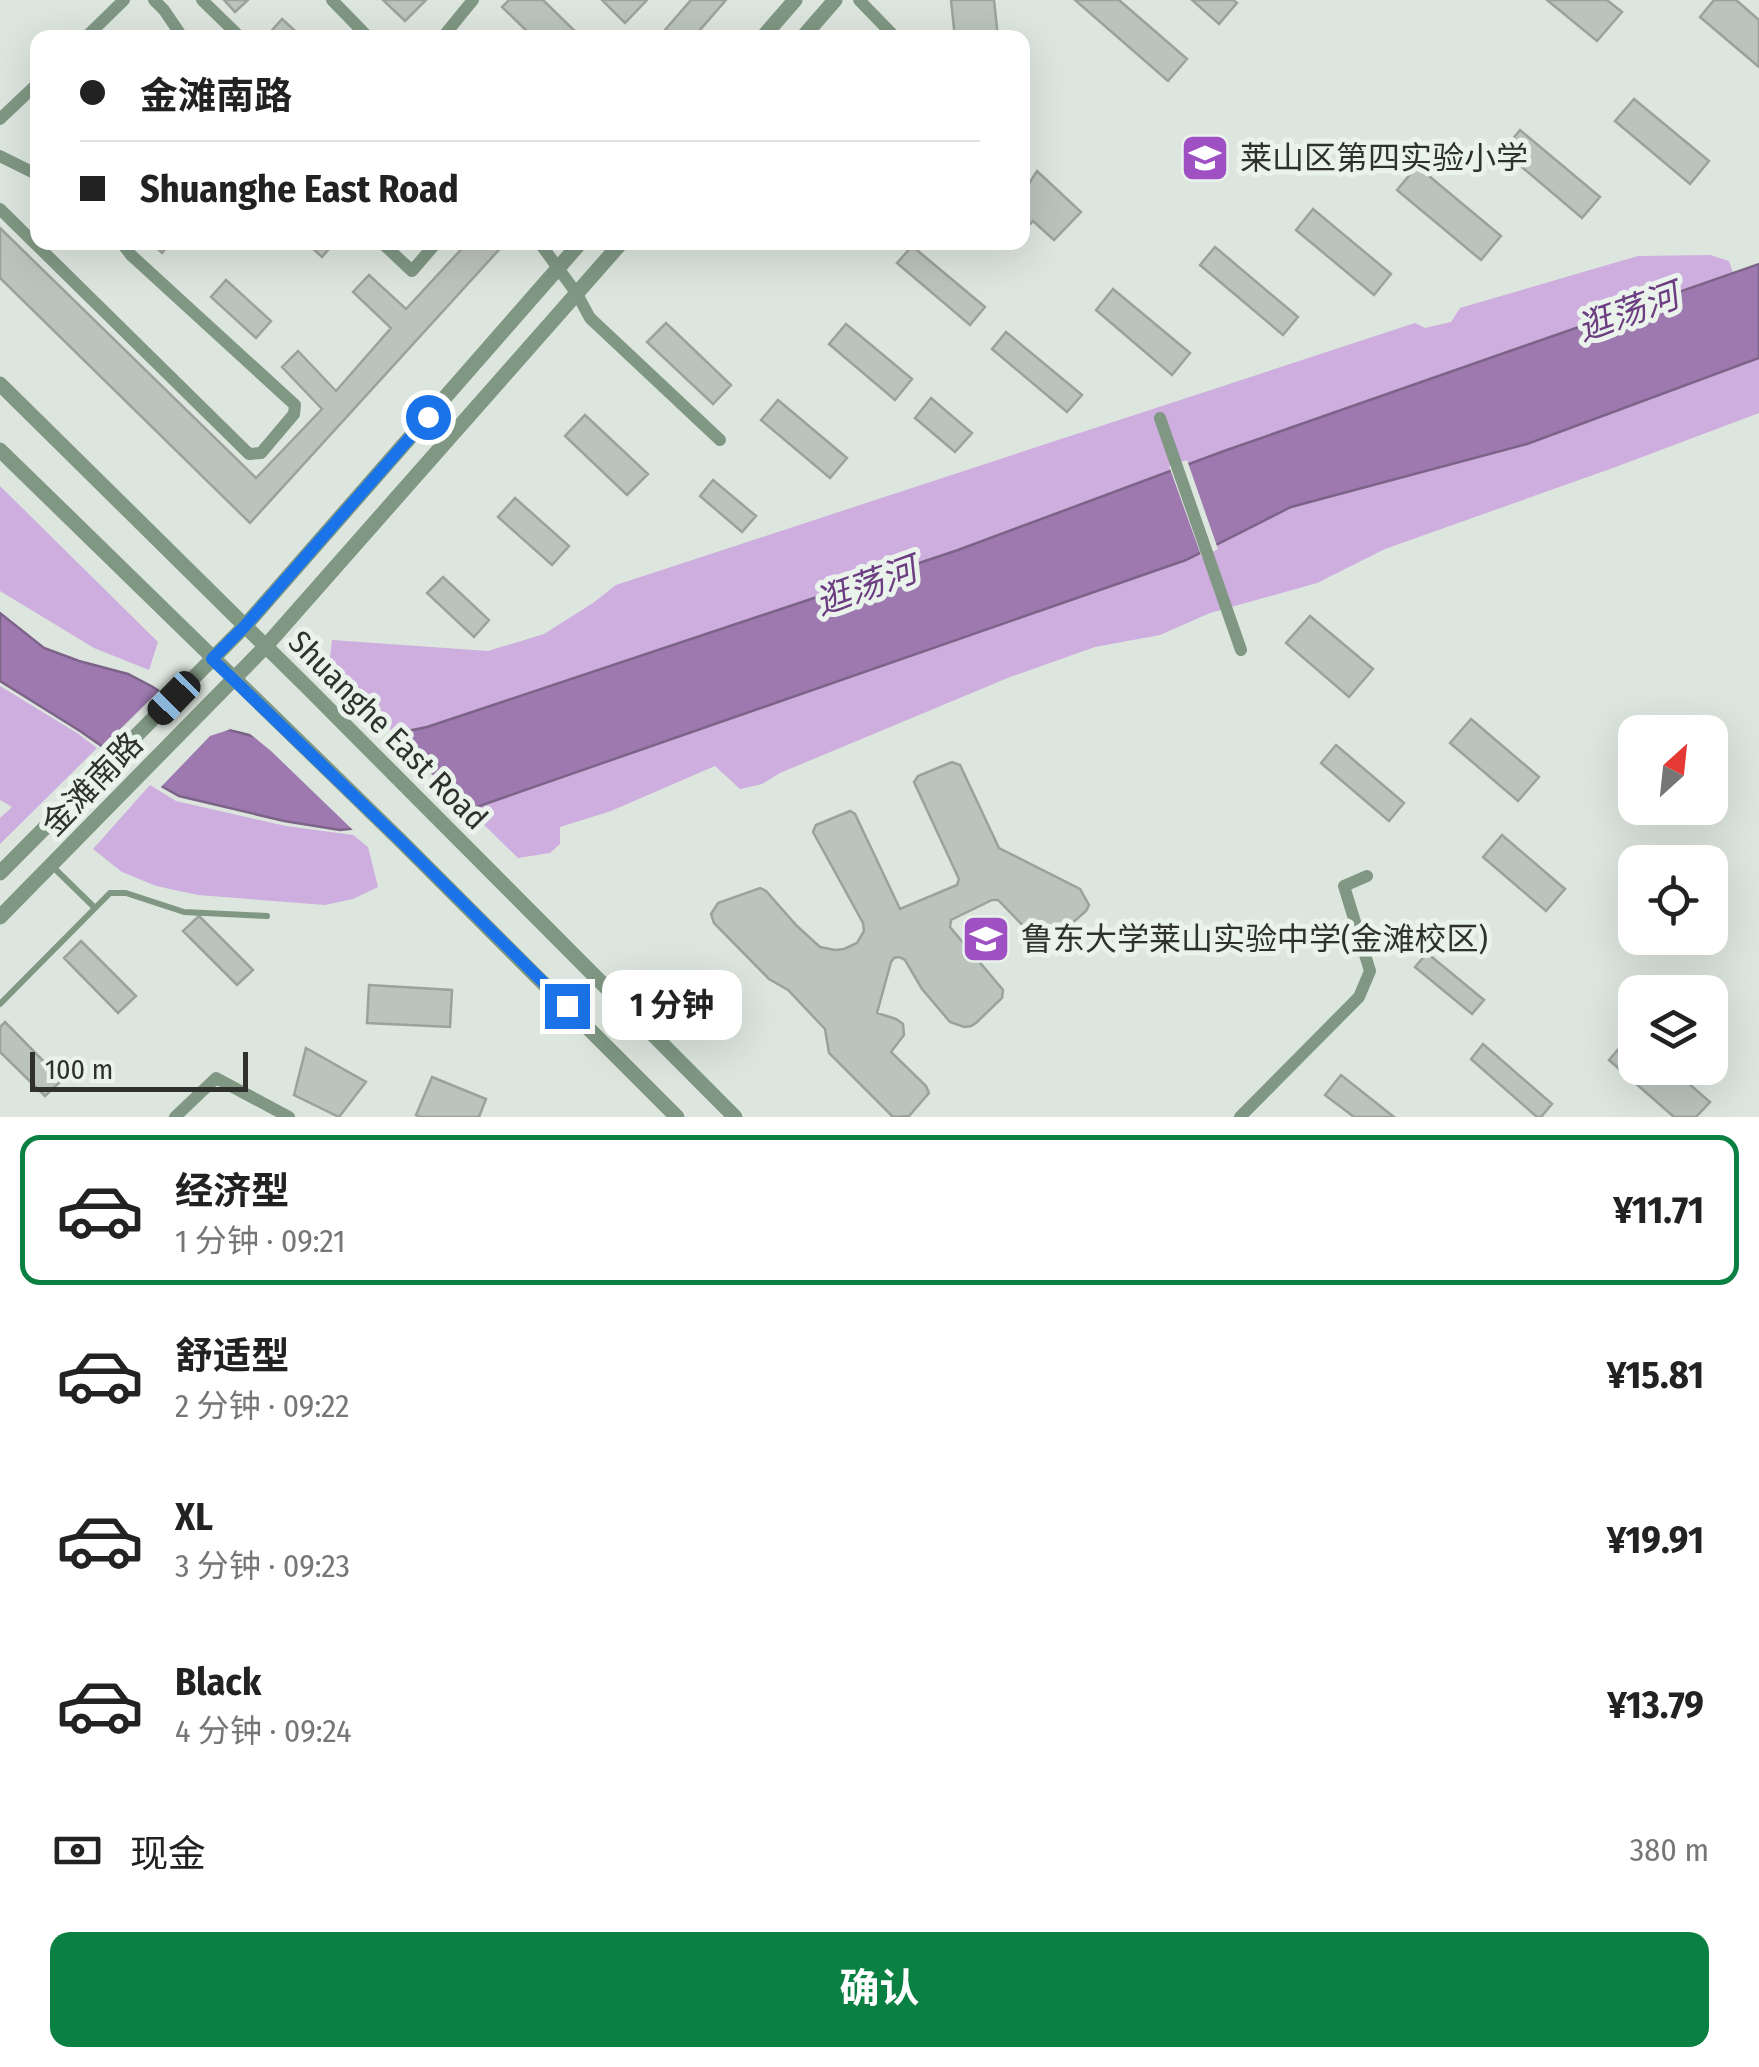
<!DOCTYPE html>
<html lang="zh">
<meta charset="utf-8">
<style>
:root{--surface:#fff;--page:#f6f6f6;--text:#222;--muted:#767676;--line:#e0e0e0;--accent:#0b8043}
body{margin:0;font-family:"Fira Sans Condensed","Noto Sans SC",sans-serif;background:var(--page);color:var(--text);height:100vh;display:flex;flex-direction:column;font-size:38px;white-space:nowrap}
*{box-sizing:border-box;margin:0}
p{font-size:32px;color:var(--muted)}
.icon{flex:none;width:55px;height:55px;fill:none;stroke:currentColor;stroke-width:2;stroke-linecap:round;stroke-linejoin:round}
.map{position:relative;height:1117px;overflow:hidden}
.drawer{display:flex;flex-direction:column;background:var(--surface);flex:1}
.drawer>*{flex:none}
.hud{position:absolute;left:30px;top:30px;width:1000px;height:220px;border-radius:20px;box-shadow:0 10px 40px #0002;display:grid;align-content:center;height:220px;padding:0 50px;background:var(--surface)}
.needle{width:65px;rotate:27deg}
.fabs{position:absolute;left:1618px;top:715px;display:grid;gap:20px}
.fabs a{display:grid;place-items:center;width:110px;height:110px;border-radius:20px;background:var(--surface);box-shadow:0 10px 40px #0002;font-size:50px}
.scale{position:absolute;left:30px;bottom:25px;width:218px;box-sizing:border-box;padding-left:10px;border:5px solid #2e312e;border-top:0;font-size:28px;line-height:35px;white-space:nowrap;color:#2e312e;-webkit-text-stroke:8px #eaf3eb;paint-order:stroke}
.end{position:absolute;width:45px;height:45px;margin:-22px;border:12px solid #1a73e8;background:#fff;box-shadow:0 0 0 5px #fff}
.from{border-radius:50%}
.bubble{position:absolute;height:70px;border-radius:20px;background:var(--surface);box-shadow:0 10px 40px #0002;font-size:32px;font-weight:700;line-height:70px;text-align:center}
.car{position:absolute;width:30px;height:60px;margin:-30px -15px;border-radius:12px;box-shadow:0 0 8px 2px #0007;background:linear-gradient(#222 24%,#8ab4d8 0 40%,#222 0 76%,#8ab4d8 0 86%,#222 0)}
.hud b{display:flex;align-items:center;gap:35px;height:95px;font-size:38px}
.hud b+b{border-top:2px solid var(--line)}
.hud i{width:25px;height:25px;background:var(--text)}
ul{padding:18px 0 0;list-style:none}
li{display:flex;align-items:center;gap:30px;height:150px;margin:0 20px 15px;padding:0 30px;border:5px solid transparent;border-radius:20px}
li div{flex:1}
li b{display:block;font-size:38px}
li em{font-style:normal;font-weight:700}
li.on{border-color:var(--accent)}
li>.icon{width:90px;height:90px;stroke-width:1.5}
.pay{display:flex;align-items:center;gap:25px;height:110px;padding:0 50px;font-size:38px}
.pay p{margin-inline-start:auto}
.cta{display:flex;gap:20px;margin-top:auto;padding:20px 50px}
.cta a{flex:1;height:115px;border-radius:20px;background:var(--accent);color:#fff;font-size:40px;font-weight:700;line-height:115px;text-align:center}
.map>svg:first-child{display:block}
.green{fill:#cdaede}
.water{fill:#9d79af;stroke:#7c6388;stroke-width:2.5}
.pier{fill:#dde6de}
.building{fill:#bbc4bc;stroke:#9aa29b;stroke-width:2.5}
.lines{fill:none;stroke-linecap:round;stroke-linejoin:round}
.service{stroke:#7f9783;stroke-width:6}
.minor{stroke:#7f9783;stroke-width:12}
.tertiary{stroke:#7f9783;stroke-width:15}
.route{stroke:#1a73e8;stroke-width:12}
.labels{text-anchor:middle;dominant-baseline:central;stroke-width:10;stroke-linejoin:round;paint-order:stroke}
.poi-label{font-size:32px;fill:#2e312e;stroke:#eaf3eb;text-anchor:start}
.street-label{font-size:32px;fill:#2e312e;stroke:#eaf3eb}
.water-label{font-size:35px;font-style:italic;fill:#6c3d81;stroke:#eaf3eb}
</style>
<div class="map">
<svg width="1759" height="1117" viewBox="0 0 1759 1117">
<rect width="100%" height="100%" fill="#dde6de"/>
<path class="green" d="M1710,255L1729,261L1733,273L1224,451L958,550L427,727L394,734L330,657L332,640L488,651L544,634L593,603L616,585L1415,323L1425,328L1451,322L1460,308L1638,256Z
M1759,358V413L1613,468L1385,549L1317,583L1210,613L1160,635L1095,647L1010,677L780,773L762,784L740,789L715,766L611,811L560,827V844L550,853L518,858L469,810L1186,560L1291,507L1527,444Z
M0,486L158,642L149,670L94,648L0,591Z
M0,686L77,733L97,748L0,844V818L12,807L0,800Z
M150,785L176,801L286,826L353,835L368,847L378,887L353,899L325,905L198,895L156,886L122,872L93,849Z"/>
<path class="water" d="M1759,264V358L1527,444L1291,507L1186,560L442,819L340,830L284,821L179,796L149,779L80,731L0,681V613L44,648L79,661L128,674L153,687L200,719L218,727L295,747L334,746L427,727L958,550L1224,451Z"/>
<path class="pier" d="M1187,460L1218,549L1202,558L1169,466Z
M160,690L230,729L235,727L296,742L334,741L387,730L472,814L435,825L356,833L271,751L249,733L231,729L210,736L160,788L101,748Z"/>
<path class="building" d="M224,0H248L235,12Z
M383,0H426L405,21Z
M509,0H543L582,38H534L502,7Z
M602,0H647L625,23Z
M691,0H726L693,38H658Z
M951,0H994L998,38H955Z
M1075,0H1119L1187,59L1168,81Z
M1192,0H1233L1237,3L1219,24Z
M1547,0H1607L1622,12L1597,41Z
M1714,0H1736L1759,20V67L1700,17Z
M282,19L303,38L267,36Z
M1634,99L1709,161L1690,184L1615,121Z
M1520,130L1600,197L1582,218L1503,151Z
M1417,166L1501,236L1481,260L1397,190Z
M1037,171L1081,212L1054,240L1033,221L1030,224L1022,217V175L1030,182Z
M1313,209L1391,274L1374,295L1296,230Z
M0,228L256,478L322,409L282,367L298,351L336,391L391,328L353,292L369,275L406,309L468,242H506L250,523L0,278Z
M151,242H171L162,253Z
M306,242H335L322,257Z
M912,246L985,307L970,325L897,263Z
M1215,247L1298,317L1283,335L1200,265Z
M226,280L271,321L256,338L211,297Z
M1113,289L1190,353L1172,375L1096,310Z
M666,323L731,385L713,404L647,342Z
M846,324L912,379L895,400L829,344Z
M1006,332L1082,395L1067,412L992,349Z
M931,398L972,433L955,452L915,418Z
M778,400L847,458L830,478L761,420Z
M585,415L648,474L627,495L565,436Z
M713,480L756,516L742,532L700,496Z
M515,498L569,546L552,565L498,517Z
M443,577L489,620L474,637L427,593Z
M1310,616L1373,669L1349,697L1286,643Z
M1471,719L1539,777L1518,801L1450,743Z
M1336,745L1404,803L1389,821L1321,763Z
M952,762L960,765L999,848L1080,889L1089,905L1086,911L1053,940L1044,944L1039,942L998,900H992L951,920L950,927L1003,990L1002,998L976,1023L971,1026L964,1027L950,1022L922,989L905,960L899,957L894,958L891,962L877,1013L896,1019L903,1024L904,1035L891,1052L926,1086L929,1093L909,1116L893,1117L829,1053L825,1029L788,990L769,979L714,923L711,914L718,903L760,888L766,891L797,926L820,947L835,950L844,949L857,943L864,931L863,923L813,832L816,825L850,811L855,814L900,909L957,885L959,879L914,782L918,776Z
M1502,835L1565,889L1546,911L1483,857Z
M199,916L253,970L237,985L183,931Z
M81,941L136,996L118,1013L64,958Z
M1427,953L1484,1000L1472,1014L1415,967Z
M369,985L452,990L450,1027L367,1023Z
M5,1022L62,1080L45,1096L0,1052V1027Z
M1632,1033L1635,1036V1068H1671L1710,1102L1696,1117H1674L1609,1060Z
M1483,1044L1552,1104L1541,1117H1537L1471,1059Z
M306,1048L366,1082L339,1117L294,1095Z
M1341,1075L1394,1117H1354L1325,1095Z
M432,1077L486,1099L479,1117H421L416,1115Z"/>
<g class="lines">
<path class="service" d="M52,866L95,908
M0,1004L110,893H126L184,912L267,916"/>
<path class="minor" d="M154,0L164,10L183,38
M202,0L241,38
M332,0L369,38
M859,0L896,38
M85,38L124,0
M442,38L473,0
M0,119L38,83
M0,156L38,175
M0,209L249,454L261,453L294,414L295,405L131,255L121,242
M381,242L412,271L437,242
M539,242L577,294L590,318L720,440
M1160,418L1241,650
M175,1117L216,1078L289,1117
M1240,1117L1359,997L1370,971L1344,886L1367,876"/>
<path class="tertiary" d="M762,38L795,0
M802,38L835,0
M0,384L308,688L735,1117
M0,450L401,841L677,1117
M0,873L244,627L581,242
M0,917L265,647L622,242"/>
</g>
<g class="lines">
<path class="route" d="M428,417L244,627L212,659L401,841L567,1006"/>
</g>
<defs>
<g id="school-square" transform="scale(2.5)"><rect x="-9" y="-9" width="18" height="18" rx="4" fill="#9f50c2" stroke="#eaf3eb"/><path d="M0-5L7-2L0 1L-7-2ZM-4 1L0 2.5L4 1V4Q0 6-4 4Z" fill="#fff"/></g>
</defs>
<g fill-rule="evenodd">
<use href="#school-square" x="1205" y="158"/>
<use href="#school-square" x="986" y="939"/>
</g>
<g class="labels">
<g class="poi-label">
<text x="1240" y="158">莱山区第四实验小学</text>
<text x="1021" y="939">鲁东大学莱山实验中学(金滩校区)</text>
</g>
<g class="street-label">
<text transform="translate(388 730) rotate(45)">Shuanghe East Road</text>
<text transform="translate(92 784) rotate(-46)">金滩南路</text>
</g>
<g class="water-label">
<text transform="translate(1628 312) rotate(-20)">逛荡河</text>
<text transform="translate(866 586) rotate(-20)">逛荡河</text>
</g>
</g>
</svg>
<div class="fabs">
<a><svg class="needle" viewBox="-14 -14 28 28"><path d="M0-13l5 13h-10z" fill="#e53935"/><path d="M0 13l5-13h-10z" fill="#767676"/></svg></a>
<a><svg class="icon" aria-label="locate" viewBox="0 0 24 24"><circle cx="12" cy="12" r="6"/><path d="M12 2v4M12 18v4M2 12h4M18 12h4"/></svg></a>
<a><svg class="icon" aria-label="layers" viewBox="0 0 24 24"><path d="M12 4l9 5-9 5-9-5zM3 14l9 5 9-5"/></svg></a>
</div>
<div class="scale">100 m</div>
<i class="end from" style="left:428px;top:417px"></i>
<i class="end" style="left:567px;top:1006px"></i>
<div class="bubble" style="left:602px;top:970px;width:140px">1 分钟</div>
<i class="car" style="left:174px;top:698px;rotate:224deg"></i>
<div class="hud">
<b><i class="from"></i>金滩南路</b>
<b><i></i>Shuanghe East Road</b>
</div>
</div>
<section class="drawer">
<ul>
<li class="on"><svg class="icon" aria-label="car" viewBox="0 0 24 24"><path d="M5 17H2v-5l4-1 3-4h7l3 4 3 1v5h-3M9 17h6M6 11h13"/><circle cx="7" cy="17" r="2"/><circle cx="17" cy="17" r="2"/></svg><div><b>经济型</b><p>1 分钟 · 09:21</p></div><em>¥11.71</em></li>
<li><svg class="icon" aria-label="car" viewBox="0 0 24 24"><path d="M5 17H2v-5l4-1 3-4h7l3 4 3 1v5h-3M9 17h6M6 11h13"/><circle cx="7" cy="17" r="2"/><circle cx="17" cy="17" r="2"/></svg><div><b>舒适型</b><p>2 分钟 · 09:22</p></div><em>¥15.81</em></li>
<li><svg class="icon" aria-label="car" viewBox="0 0 24 24"><path d="M5 17H2v-5l4-1 3-4h7l3 4 3 1v5h-3M9 17h6M6 11h13"/><circle cx="7" cy="17" r="2"/><circle cx="17" cy="17" r="2"/></svg><div><b>XL</b><p>3 分钟 · 09:23</p></div><em>¥19.91</em></li>
<li><svg class="icon" aria-label="car" viewBox="0 0 24 24"><path d="M5 17H2v-5l4-1 3-4h7l3 4 3 1v5h-3M9 17h6M6 11h13"/><circle cx="7" cy="17" r="2"/><circle cx="17" cy="17" r="2"/></svg><div><b>Black</b><p>4 分钟 · 09:24</p></div><em>¥13.79</em></li>
</ul>
<div class="pay"><svg class="icon" aria-label="cash" viewBox="0 0 24 24"><path d="M3 7h18v10H3z"/><circle cx="12" cy="12" r="2"/></svg>现金<p>380 m</p></div>
<div class="cta"><a>确认</a></div>
</section>
